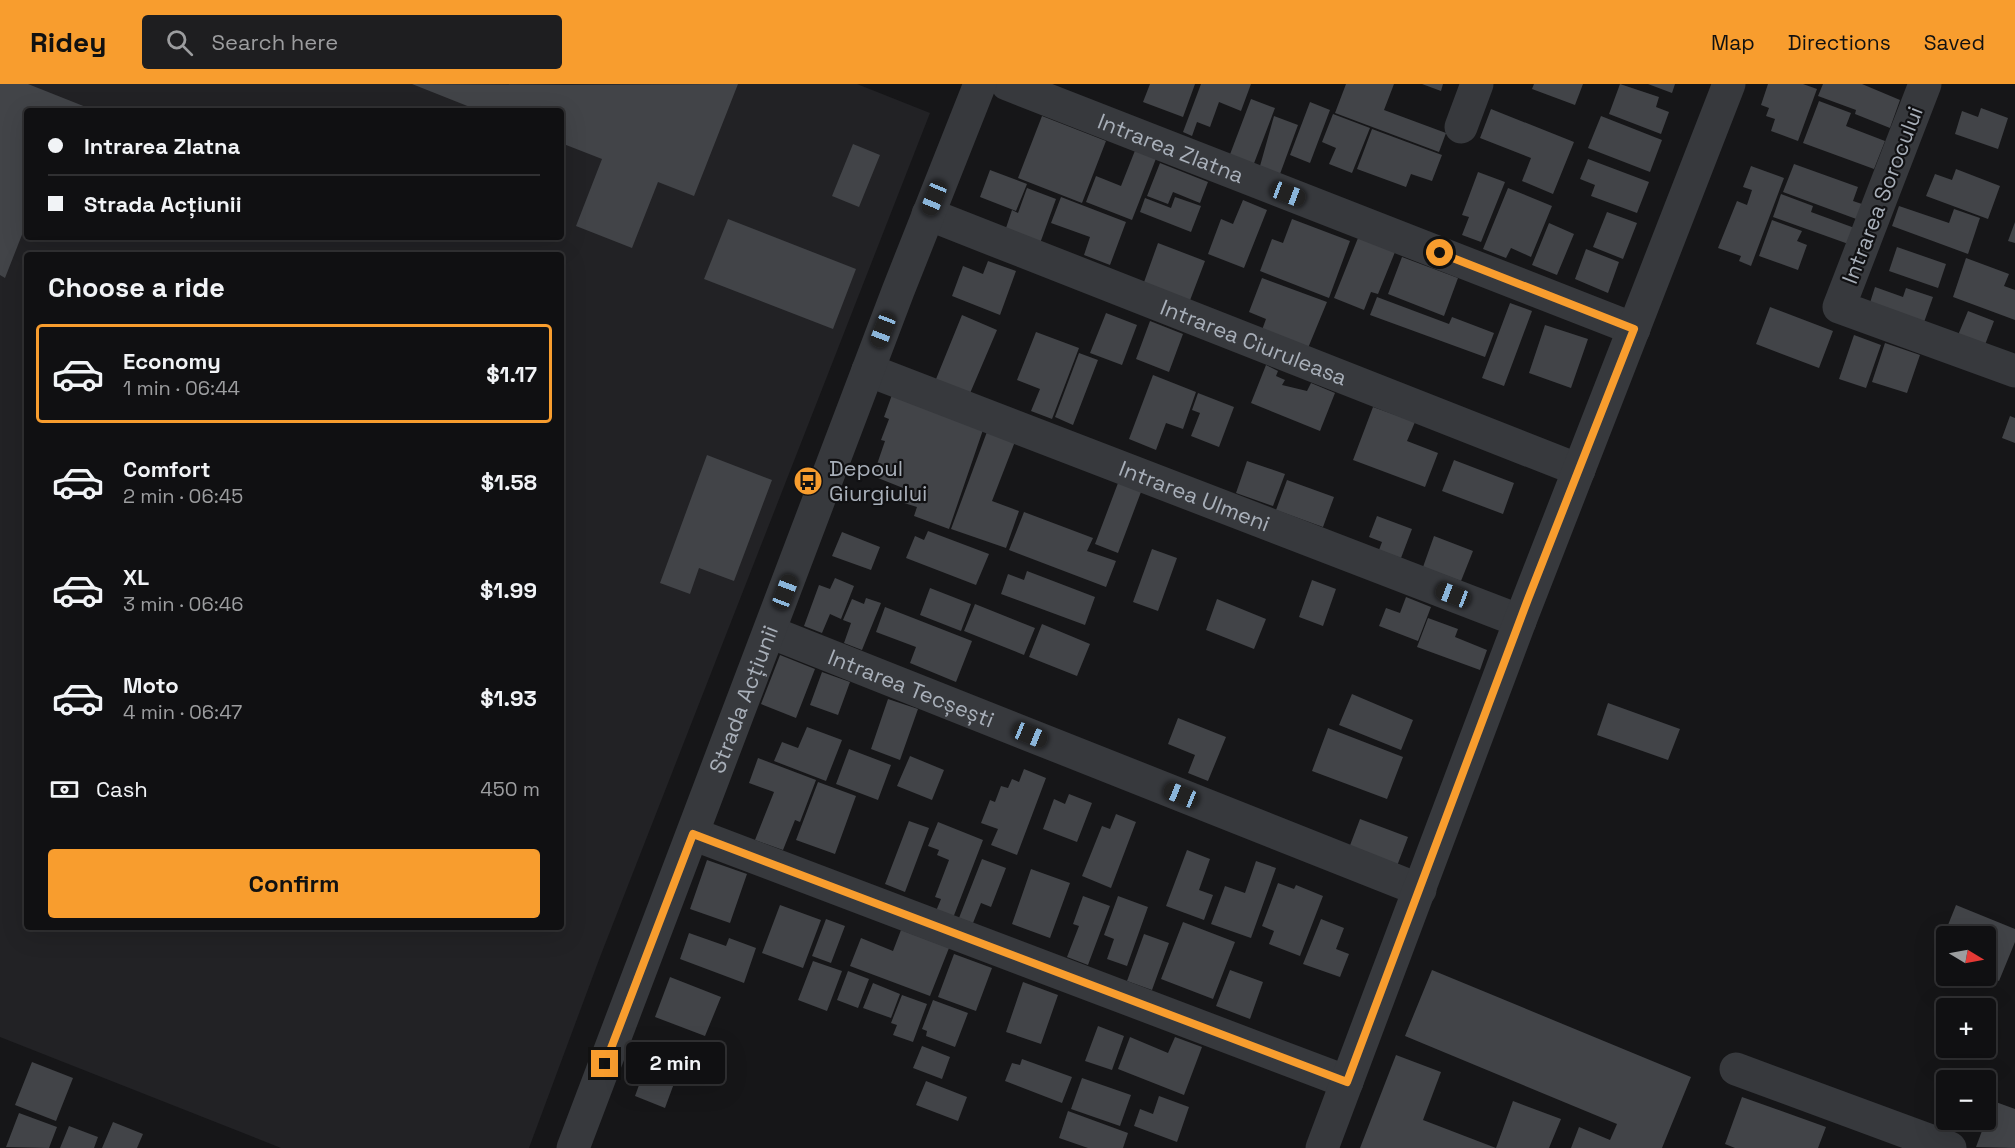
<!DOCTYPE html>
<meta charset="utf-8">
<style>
:root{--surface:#101012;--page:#1e1e20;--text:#f1f3f6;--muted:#9c9d9f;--line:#303032;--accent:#f89d2e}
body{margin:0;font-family:"Space Grotesk",sans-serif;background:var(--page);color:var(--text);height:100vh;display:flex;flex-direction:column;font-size:22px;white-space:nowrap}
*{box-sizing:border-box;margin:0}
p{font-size:20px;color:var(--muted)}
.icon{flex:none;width:33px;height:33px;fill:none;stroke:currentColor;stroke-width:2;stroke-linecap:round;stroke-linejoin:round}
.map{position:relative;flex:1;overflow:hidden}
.panel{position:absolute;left:24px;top:168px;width:540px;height:678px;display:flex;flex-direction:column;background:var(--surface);border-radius:6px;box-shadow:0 6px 24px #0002,0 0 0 2px var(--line)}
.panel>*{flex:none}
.top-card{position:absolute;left:24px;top:24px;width:540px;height:132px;border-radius:6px;box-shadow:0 6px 24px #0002,0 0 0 2px var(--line);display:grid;align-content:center;height:132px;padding:0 24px;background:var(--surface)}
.needle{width:39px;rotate:100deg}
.controls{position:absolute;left:1936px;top:842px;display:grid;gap:12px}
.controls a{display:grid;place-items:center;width:60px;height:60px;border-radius:6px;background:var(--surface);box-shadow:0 6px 24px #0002,0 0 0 2px var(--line);font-size:30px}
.end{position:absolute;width:27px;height:27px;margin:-14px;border:8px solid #f89d2e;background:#111;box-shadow:0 0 0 3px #111}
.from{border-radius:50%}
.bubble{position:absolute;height:42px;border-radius:6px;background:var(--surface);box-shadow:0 6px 24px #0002,0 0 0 2px var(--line);font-size:20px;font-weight:600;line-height:42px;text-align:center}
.car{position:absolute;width:18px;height:36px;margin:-18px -9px;border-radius:8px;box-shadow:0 0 4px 2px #0007;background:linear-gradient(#222 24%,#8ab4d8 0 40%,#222 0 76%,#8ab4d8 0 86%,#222 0)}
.top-card b{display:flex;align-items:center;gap:21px;height:57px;font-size:22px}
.top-card b+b{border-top:2px solid var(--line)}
.top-card i{width:15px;height:15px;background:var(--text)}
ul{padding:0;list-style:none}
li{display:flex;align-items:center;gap:18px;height:99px;margin:0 12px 9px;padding:0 12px;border:3px solid transparent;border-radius:6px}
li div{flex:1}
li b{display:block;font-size:22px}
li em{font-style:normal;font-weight:600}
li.current{border-color:var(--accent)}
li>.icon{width:54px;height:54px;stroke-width:1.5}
h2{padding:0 24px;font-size:27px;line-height:72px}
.pay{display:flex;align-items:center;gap:15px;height:66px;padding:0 24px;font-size:22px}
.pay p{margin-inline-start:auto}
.button{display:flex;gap:12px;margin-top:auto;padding:12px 24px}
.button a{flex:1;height:69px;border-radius:6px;background:var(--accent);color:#111;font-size:24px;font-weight:600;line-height:69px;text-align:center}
header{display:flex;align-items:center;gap:36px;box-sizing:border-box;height:84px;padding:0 30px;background:var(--accent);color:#111}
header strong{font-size:28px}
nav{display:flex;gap:33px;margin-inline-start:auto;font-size:21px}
.search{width:420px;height:54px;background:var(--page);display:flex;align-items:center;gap:15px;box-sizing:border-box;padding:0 21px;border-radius:6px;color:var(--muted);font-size:22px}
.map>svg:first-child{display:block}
.built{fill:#222225;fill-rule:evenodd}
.building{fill:#424448}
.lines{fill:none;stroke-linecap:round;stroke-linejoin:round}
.minor{stroke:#37393d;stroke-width:33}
.route{stroke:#f89d2e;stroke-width:8}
.labels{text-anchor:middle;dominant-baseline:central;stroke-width:4.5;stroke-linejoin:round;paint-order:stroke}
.street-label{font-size:22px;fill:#a8afb9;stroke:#111113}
.poi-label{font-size:22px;fill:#a8afb9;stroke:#111113;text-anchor:start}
</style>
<header>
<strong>Ridey</strong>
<div class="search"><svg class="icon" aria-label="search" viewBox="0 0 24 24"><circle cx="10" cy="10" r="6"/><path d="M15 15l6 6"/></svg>Search here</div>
<nav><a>Map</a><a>Directions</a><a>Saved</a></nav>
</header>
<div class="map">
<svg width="2015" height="1064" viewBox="0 0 2015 1064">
<rect width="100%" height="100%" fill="#161618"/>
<path class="built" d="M0,0H857L930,29L600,873L529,1064H281L0,953ZM27,27H561V153H27ZM27,171H561V843H27Z"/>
<path class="building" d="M0,0H28L96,27H27V138L5,194L0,191Z
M412,0L567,1L738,0L694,112L658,98L632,164L576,142L602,75L561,59V27H480Z
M1150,0H1195L1183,33L1143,18Z
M1201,0H1251L1241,27L1219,18L1210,43L1197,38L1192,52L1183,48Z
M1346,0H1394L1384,26L1446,49L1439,68L1335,29Z
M1422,0H1443L1441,7Z
M1534,0H1583L1575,21L1532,5Z
M1620,0L1659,13L1656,23L1669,28L1661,50L1609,30Z
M1648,0H1675L1672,9Z
M1768,0H1803L1817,5L1798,57L1771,47L1775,35L1766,32L1769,24L1761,21Z
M1823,0H1862L1900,16L1890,44L1855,30L1856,26L1818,12Z
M1251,15L1275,24L1253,82L1229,73Z
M1819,17L1851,29L1846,42L1885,57L1874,85L1803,59Z
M1310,18L1330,26L1310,79L1290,71Z
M1981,24L2008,34L1998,65L1955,50L1962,27L1978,33Z
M1491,25L1574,58L1553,110L1522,97L1531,74L1480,54Z
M1333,30L1370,44L1352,89L1329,80L1336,64L1322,58Z
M1042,32L1106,57L1082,119L1018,94Z
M1274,32L1298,41L1280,90L1260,82Z
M1601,32L1662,56L1650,88L1588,64Z
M1372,45L1442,71L1432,97L1411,90L1406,103L1357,85Z
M853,60L880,71L859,123L832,112Z
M1136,64L1157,72L1132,136L1086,118L1096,92L1121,102Z
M1588,75L1649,98L1637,129L1591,112L1595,101L1580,95Z
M1160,79L1208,98L1200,119L1173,108L1168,120L1147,112Z
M1794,80L1858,103L1853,117L1865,121L1859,136L1783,108Z
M1751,82L1784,94L1751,182L1739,177L1741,172L1718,164L1737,117L1747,121L1752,106L1743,103Z
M1956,85L2000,102L1988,135L1926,112L1935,90L1952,96Z
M990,86L1027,100L1016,127L980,113Z
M1478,88L1505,98L1481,158L1462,151L1469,133L1462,131Z
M1027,104L1056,115L1038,165L1003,153L1012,126L1018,129Z
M1508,104L1552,122L1531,173L1511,164L1506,174L1483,165Z
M1781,110L1813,122L1811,128L1860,146L1854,162L1773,133Z
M1061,113L1126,138L1110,181L1084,171L1090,153L1051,139Z
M1175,113L1201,122L1191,148L1140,128L1145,114L1171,124Z
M1243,116L1267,126L1244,184L1208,170L1221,135L1233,140Z
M1899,122L1949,139L1954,125L1980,134L1968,170L1892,142Z
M1607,128L1637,139L1623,175L1593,163Z
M728,135L856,185L833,245L704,195Z
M1292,135L1350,157L1329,214L1260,187L1272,155L1283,159Z
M1772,136L1802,147L1797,157L1807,161L1798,186L1759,172Z
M2015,138V159L2008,157Z
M1549,139L1574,150L1557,191L1532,181Z
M1358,154L1395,168L1378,210L1371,208L1364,226L1334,214Z
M1158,159L1205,177L1189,219L1143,201Z
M1897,163L1946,180L1938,204L1889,187Z
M1586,165L1619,178L1608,209L1575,195Z
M1402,173L1458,194L1444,232L1388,210Z
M1966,174L2009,190L2004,202L2015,206V236L1953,213Z
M988,177L1016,187L1000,231L952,212L963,182L983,190Z
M1262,194L1327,218L1308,264L1262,246L1266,235L1249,228Z
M1875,203L1903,213L1906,204L1933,213L1922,244L1868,225Z
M1377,213L1449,240L1452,233L1494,249L1485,273L1370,231Z
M1510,219L1532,227L1504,302L1482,294Z
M1770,223L1833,247L1819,284L1756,260Z
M1968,227L1994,237L1983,266L1956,256Z
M1106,229L1137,241L1122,281L1090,269Z
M962,231L997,246L968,314L934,300Z
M1150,237L1183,250L1169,288L1136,275Z
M1545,241L1588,255L1571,304L1529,289Z
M1036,248L1079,264L1052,335L1031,327L1040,305L1017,296Z
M1854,251L1881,261L1866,304L1839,295Z
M1885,259L1920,271L1907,309L1872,298Z
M1079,269L1098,276L1073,341L1055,333Z
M1266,281L1278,287L1276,292L1285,296L1282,301L1307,307L1311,299L1335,309L1320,347L1251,319Z
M1153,291L1196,308L1183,345L1166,339L1156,366L1129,355Z
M893,308L984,343L949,445L914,432L917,423L904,419L908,406L873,392L885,357L881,356L889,335L884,333Z
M1198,309L1234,323L1219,363L1191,352L1200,329L1192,326Z
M1373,323L1415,338L1407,357L1438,369L1425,403L1353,376Z
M2010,332L2015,334V359L2002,354Z
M988,345L1016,355L992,417L1019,427L1006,464L951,445Z
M707,371L772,396L734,497L699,484L690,510L660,499Z
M1454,376L1514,399L1503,430L1442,407Z
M1247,377L1285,390L1273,422L1236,409Z
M1287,396L1334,413L1323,443L1276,426Z
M1118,399L1141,408L1118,469L1095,460Z
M1024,428L1093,454L1087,467L1116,477L1106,503L1009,466Z
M1377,432L1412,445L1401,474L1379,466L1382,458L1369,453Z
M928,447L989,470L976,501L906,474L915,452L924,456Z
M842,448L880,463L871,486L832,472Z
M1434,452L1473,467L1461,497L1423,483Z
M1152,465L1177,474L1158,527L1133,518Z
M1027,487L1095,513L1085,541L1001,510L1008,490L1024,496Z
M835,494L854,502L841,535L830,530L822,549L804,542L819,501L830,505Z
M1312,496L1336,505L1323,542L1299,533Z
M930,504L971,520L961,547L920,531Z
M1406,513L1431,523L1418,557L1379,542L1386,524L1400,529Z
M866,514L881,519L862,566L844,559L851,539L843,536L852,515L864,520Z
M1217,515L1266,535L1254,565L1206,546Z
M975,520L1035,544L1024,571L964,547Z
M885,523L972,557L956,598L910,579L916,563L876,548Z
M1428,534L1458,545L1455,553L1487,566L1480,586L1417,563Z
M1042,540L1090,560L1077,592L1029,573Z
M780,571L815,585L796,634L761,620Z
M822,588L850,598L838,631L810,621Z
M1352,610L1413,636L1401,666L1339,641Z
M888,615L918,625L900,676L871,665Z
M1608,619L1680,645L1668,676L1597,651Z
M1178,634L1226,653L1208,697L1188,689L1195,671L1168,660Z
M807,643L842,656L826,697L774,677L782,658L798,664Z
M1328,644L1403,673L1387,715L1312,687Z
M849,665L891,681L878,716L836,700Z
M910,672L944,686L932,716L897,702Z
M758,674L816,696L800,738L795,736L783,766L755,756L774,708L749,699Z
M1024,685L1046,694L1017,771L991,761L998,745L981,739L990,716L995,718L1001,702L1008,704L1012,695L1019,698Z
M818,698L856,712L835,770L796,756Z
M1069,710L1092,719L1077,758L1043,745L1054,715L1065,720Z
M1116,730L1136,738L1111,804L1082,792L1102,742L1110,745Z
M1360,735L1408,753L1397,782L1349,764Z
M909,737L929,744L905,808L885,800Z
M938,738L983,756L953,834L936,827L941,815L935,813L949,776L937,771L939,766L928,762Z
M1187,766L1210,775L1199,806L1213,811L1204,836L1166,822Z
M982,775L1006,784L991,823L981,819L973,839L959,834Z
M707,776L747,790L730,839L690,825Z
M1256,777L1276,784L1251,854L1211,840L1225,802L1245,809Z
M1031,785L1070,799L1050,854L1012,840Z
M1278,799L1294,805L1296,801L1323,812L1300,872L1269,860L1274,847L1262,842Z
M1083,812L1110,822L1088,881L1067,873L1079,842L1073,840Z
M1118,812L1148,823L1127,882L1107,875L1114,855L1104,851Z
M780,821L821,836L803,884L762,869Z
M1956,821L2015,845V858L1999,897L1986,891V852H1947V875L1936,871Z
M826,835L845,842L831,879L812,872Z
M1321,835L1344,844L1336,865L1349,870L1340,893L1303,880Z
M1183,838L1235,858L1213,915L1161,895Z
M901,846L949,864L930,912L850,882L861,854L893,867Z
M689,849L726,862L729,854L756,864L744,899L680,875Z
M1144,850L1169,859L1152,906L1127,897Z
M954,870L992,884L976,927L938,913Z
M813,877L842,887L827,927L798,916Z
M1230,886L1263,898L1250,935L1216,922Z
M1432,886L1691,993L1662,1064H1571L1579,1043L1610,1056L1617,1040L1405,952Z
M848,887L869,895L858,924L837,916Z
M670,893L721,913L705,952L655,933Z
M1023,898L1058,911L1041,960L1006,948Z
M873,899L900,910L891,934L863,924Z
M902,911L927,920L913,958L893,951L897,941L891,939Z
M933,916L968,929L955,963L926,952L927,947L922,945Z
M1098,942L1124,952L1112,986L1085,977Z
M1130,953L1168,969L1175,953L1202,963L1184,1011L1118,985Z
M922,962L950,973L942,995L913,984Z
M1396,971L1441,988L1423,1036L1496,1064L1513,1017L1561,1035L1549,1064H1360Z
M1022,975L1072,993L1062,1019L1005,997L1012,979L1020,981Z
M32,978L73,994L56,1037L15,1021Z
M646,982L676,994L665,1024L635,1012Z
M1082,994L1131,1011L1120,1042L1071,1025Z
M926,997L967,1013L958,1037L916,1021Z
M1159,1012L1189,1023L1177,1058L1134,1042L1140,1025L1153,1030Z
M1742,1013L1826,1043L1818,1064H1735L1725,1060Z
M1993,1017L2015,1025V1064L1976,1063Z
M1068,1027L1128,1049L1123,1064H1088L1059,1054Z
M19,1029L57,1043L49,1064L6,1063Z
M113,1038L143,1050L137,1064H102Z
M69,1042L98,1053L94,1064H60Z"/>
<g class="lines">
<g class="minor">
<path id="s1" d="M1007,0L1634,245"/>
<path d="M1925,0L1839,223L2015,287"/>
<path d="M1461,43L1477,0"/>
<path id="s2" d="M928,130L1579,386"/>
<path id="s3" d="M868,286L1520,537"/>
<path id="s4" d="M770,548L1420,806"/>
<path d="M693,750L1347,998"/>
<path d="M1736,985L1950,1064"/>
<path id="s5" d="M573,1064L898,207L980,0"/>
<path d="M1322,1064L1520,537L1729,0"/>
</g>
</g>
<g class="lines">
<path class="route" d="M605,980L693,750L1347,998L1528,515L1634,245L1440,169"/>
</g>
<defs>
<g id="bus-disc" transform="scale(1.5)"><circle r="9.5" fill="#f89d2e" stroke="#111113"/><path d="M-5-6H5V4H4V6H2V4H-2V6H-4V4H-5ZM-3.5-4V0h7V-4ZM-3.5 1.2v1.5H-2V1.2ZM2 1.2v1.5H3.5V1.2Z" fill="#111"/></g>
</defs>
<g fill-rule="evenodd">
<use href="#bus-disc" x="808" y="397"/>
</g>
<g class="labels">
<g class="street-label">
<text stroke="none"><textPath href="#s1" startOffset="176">Intrarea Zlatna</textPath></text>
<text transform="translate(1882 111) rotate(-69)">Intrarea Sorocului</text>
<text stroke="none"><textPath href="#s2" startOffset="350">Intrarea Ciuruleasa</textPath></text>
<text stroke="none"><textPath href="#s3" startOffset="350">Intrarea Ulmeni</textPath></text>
<text stroke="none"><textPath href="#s4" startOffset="152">Intrarea Tecșești</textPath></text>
<text stroke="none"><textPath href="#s5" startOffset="480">Strada Acțiunii</textPath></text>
</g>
<g class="poi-label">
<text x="829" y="384">Depoul<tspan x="829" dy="25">Giurgiului</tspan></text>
</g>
</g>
</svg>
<div class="controls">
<a><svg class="needle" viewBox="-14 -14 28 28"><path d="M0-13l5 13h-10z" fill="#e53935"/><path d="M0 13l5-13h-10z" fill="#9c9d9f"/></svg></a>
<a>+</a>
<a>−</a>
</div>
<i class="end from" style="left:1440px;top:169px"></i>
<i class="end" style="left:605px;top:980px"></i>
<div class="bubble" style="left:626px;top:958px;width:99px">2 min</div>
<i class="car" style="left:1288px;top:110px;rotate:111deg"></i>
<i class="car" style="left:934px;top:114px;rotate:202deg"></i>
<i class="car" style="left:883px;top:246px;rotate:201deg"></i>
<i class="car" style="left:785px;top:508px;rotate:21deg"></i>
<i class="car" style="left:1453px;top:511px;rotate:291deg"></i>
<i class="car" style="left:1030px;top:651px;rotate:112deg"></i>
<i class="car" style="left:1181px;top:711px;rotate:292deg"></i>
<div class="top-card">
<b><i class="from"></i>Intrarea Zlatna</b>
<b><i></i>Strada Acțiunii</b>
</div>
<section class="panel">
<h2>Choose a ride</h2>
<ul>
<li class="current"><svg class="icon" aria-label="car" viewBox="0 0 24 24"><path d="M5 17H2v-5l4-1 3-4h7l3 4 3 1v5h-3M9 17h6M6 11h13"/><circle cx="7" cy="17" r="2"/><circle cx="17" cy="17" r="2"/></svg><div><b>Economy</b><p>1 min · 06:44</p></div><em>$1.17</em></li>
<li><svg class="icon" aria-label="car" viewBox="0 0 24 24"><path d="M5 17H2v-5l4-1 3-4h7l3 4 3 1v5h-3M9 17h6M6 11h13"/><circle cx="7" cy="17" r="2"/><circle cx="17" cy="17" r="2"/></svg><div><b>Comfort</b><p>2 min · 06:45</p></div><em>$1.58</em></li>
<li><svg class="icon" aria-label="car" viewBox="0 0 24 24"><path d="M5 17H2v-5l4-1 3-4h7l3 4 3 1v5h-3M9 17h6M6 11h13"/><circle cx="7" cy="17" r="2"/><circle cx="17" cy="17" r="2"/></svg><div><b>XL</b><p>3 min · 06:46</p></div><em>$1.99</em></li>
<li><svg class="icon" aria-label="car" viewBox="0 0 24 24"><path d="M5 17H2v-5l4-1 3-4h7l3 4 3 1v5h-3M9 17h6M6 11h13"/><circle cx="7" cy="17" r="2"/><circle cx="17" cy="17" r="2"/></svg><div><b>Moto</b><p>4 min · 06:47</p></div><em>$1.93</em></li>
</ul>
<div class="pay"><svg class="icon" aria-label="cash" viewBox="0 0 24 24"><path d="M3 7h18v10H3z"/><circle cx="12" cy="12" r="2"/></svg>Cash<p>450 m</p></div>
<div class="button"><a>Confirm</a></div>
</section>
</div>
